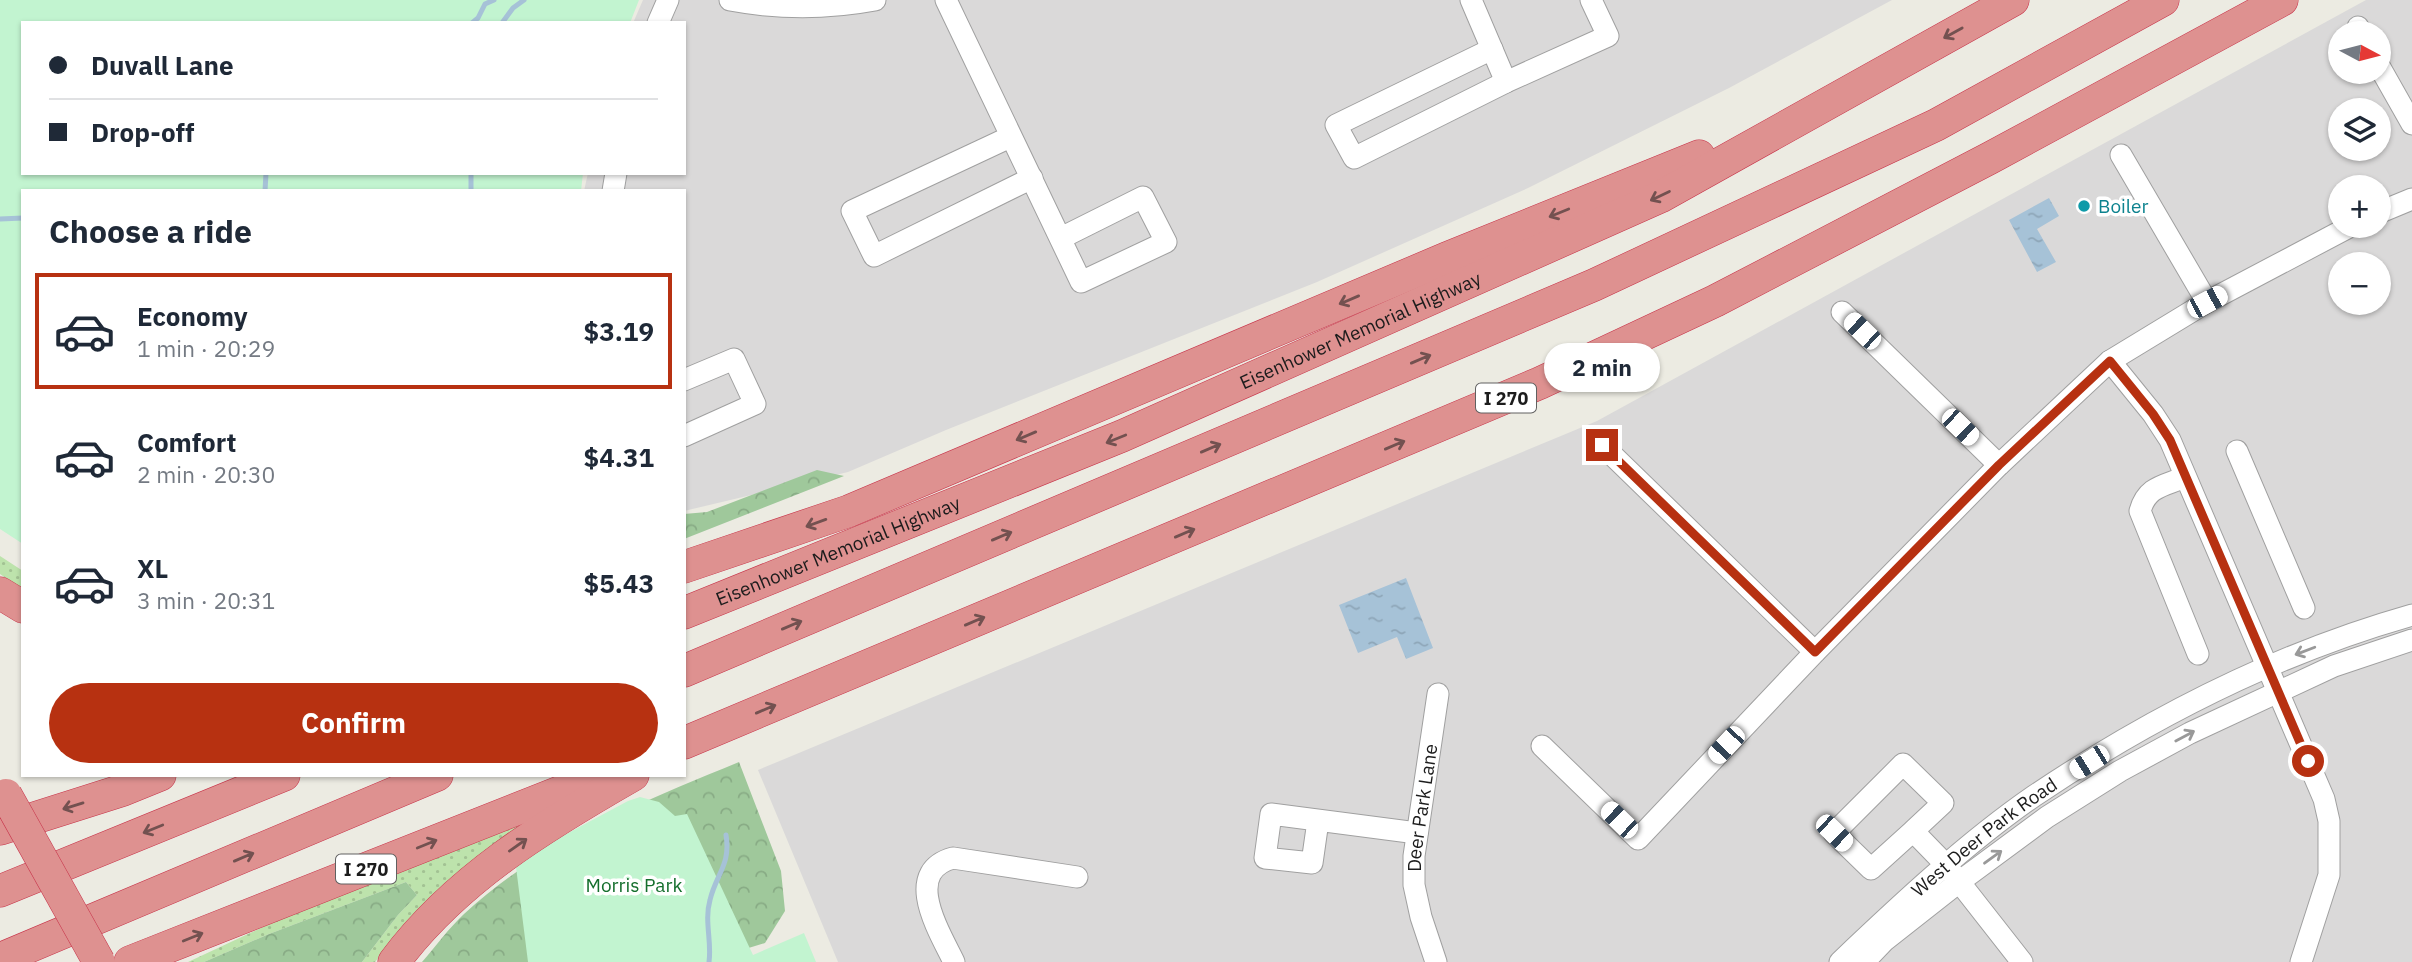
<!DOCTYPE html>
<meta charset="utf-8">
<style>
:root{--surface:#fff;--page:#f2f2f3;--text:#1f2937;--muted:#747a83;--line:#e0e1e3;--accent:#b73111}
body{margin:0;font-family:"IBM Plex Sans",sans-serif;background:var(--page);color:var(--text);height:100vh;display:flex;flex-direction:column;font-size:26px;white-space:nowrap}
*{box-sizing:border-box;margin:0}
p{font-size:23px;color:var(--muted)}
.icon{flex:none;width:38px;height:38px;fill:none;stroke:currentColor;stroke-width:2;stroke-linecap:round;stroke-linejoin:round}
.map{position:relative;flex:1;overflow:hidden}
.side{position:absolute;left:21px;top:189px;width:665px;height:588px;display:flex;flex-direction:column;background:var(--surface);border-radius:0px;box-shadow:0 2px 5px #0004}
.side>*{flex:none}
.guide{position:absolute;left:21px;top:21px;width:665px;height:154px;border-radius:0px;box-shadow:0 2px 5px #0004;display:grid;align-content:center;height:154px;padding:0 28px;background:var(--surface)}
.needle{width:46px;rotate:97deg}
.buttons{position:absolute;left:2328px;top:21px;display:grid;gap:14px}
.buttons a{display:grid;place-items:center;width:63px;height:63px;border-radius:50%;background:var(--surface);box-shadow:0 2px 5px #0004;font-size:35px}
.end{position:absolute;width:32px;height:32px;margin:-16px;border:9px solid #b73111;background:#fff;box-shadow:0 0 0 4px #fff}
.from{border-radius:50%}
.bubble{position:absolute;height:49px;border-radius:24px;background:var(--surface);box-shadow:0 2px 5px #0004;font-size:23px;font-weight:700;line-height:49px;text-align:center}
.car{position:absolute;width:21px;height:42px;margin:-21px -10px;border-radius:9px;box-shadow:0 0 5px 2px #0007;background:linear-gradient(#fff 24%,#345 0 40%,#fff 0 76%,#345 0 86%,#fff 0)}
.guide b{display:flex;align-items:center;gap:24px;height:66px;font-size:26px}
.guide b+b{border-top:2px solid var(--line)}
.guide i{width:18px;height:18px;background:var(--text)}
ul{padding:0;list-style:none}
li{display:flex;align-items:center;gap:21px;height:116px;margin:0 14px 10px;padding:0 14px;border:4px solid transparent;border-radius:0px}
li div{flex:1}
li b{display:block;font-size:26px}
li em{font-style:normal;font-weight:700}
li.active{border-color:var(--accent)}
li>.icon{width:63px;height:63px;stroke-width:1.5}
h2{padding:0 28px;font-size:32px;line-height:84px}
.button{display:flex;gap:14px;margin-top:auto;padding:14px 28px}
.button a{flex:1;height:80px;border-radius:42px;background:var(--accent);color:#fff;font-size:28px;font-weight:700;line-height:80px;text-align:center}
.map>svg:first-child{display:block}
.residential{fill:#dad9d9;fill-rule:evenodd}
.grass{fill:url(#grass-dots)}
.forest{fill:url(#forest-crowns)}
.park{fill:#c2f4d0}
.water{fill:url(#water-ripples)}
.lines{fill:none;stroke-linecap:round;stroke-linejoin:round}
.stream{stroke:#a6c2d7;stroke-width:5}
.minor-casing{stroke:#a0a0a0;stroke-width:23}
.highway-casing{stroke:#c73349;stroke-width:33}
.minor{stroke:#fff;stroke-width:21}
.highway{stroke:#de9190;stroke-width:32}
.highway-bridge-casing{stroke:#c73349;stroke-width:33;stroke-linecap:butt}
.highway-bridge{stroke:#de9190;stroke-width:32}
.oneway{stroke:#735150}
.oneway2{stroke:#999}
.route{stroke:#b73111;stroke-width:9}
.culture-dot{fill:#0f9aa8;stroke:#fff;stroke-width:2.5}
.labels{text-anchor:middle;dominant-baseline:central;stroke-width:7;stroke-linejoin:round;paint-order:stroke}
.shield{fill:#fff;stroke:#606060;stroke-width:2}
.shield-label{font-size:18px;font-weight:bold;fill:#1c1c1c}
.culture-label{font-size:19px;fill:#0d838f;stroke:#fff;text-anchor:start}
.street-label{font-size:19px;fill:#1c1c1c;stroke:#fff}
.park-label{font-size:19px;fill:#156f2d;stroke:#fff}
</style>
<div class="map">
<svg width="2412" height="962" viewBox="0 0 2412 962">
<defs>
<pattern id="grass-dots" width="8" height="8" patternUnits="userSpaceOnUse" patternTransform="scale(1.75)"><rect width="8" height="8" fill="#bde3ac"/><path d="M2 2h.1M6 6h.1" fill="none" stroke="#a2c293" stroke-width="1.8" stroke-linecap="round"/></pattern>
<pattern id="forest-crowns" width="20" height="18" patternUnits="userSpaceOnUse" patternTransform="scale(1.75)"><rect width="20" height="18" fill="#9fc89b"/><path d="M2 6a3 3 0 1 1 6 0M12 15a3 3 0 1 1 6 0" fill="none" stroke="#88ab85"/></pattern>
<pattern id="water-ripples" width="26" height="14" patternUnits="userSpaceOnUse" patternTransform="scale(1.75)"><rect width="26" height="14" fill="#a6c2d7"/><path d="M2 4q2-2 4 0t4 0M15 11q2-2 4 0t4 0" fill="none" stroke="#8ea6b8"/></pattern>
</defs>
<rect width="100%" height="100%" fill="#ecebe2"/>
<path class="residential" d="M643,0H1892L1729,88L1528,188L1317,282L946,430L848,472L684,511V191H584L588,173H684V23H633Z
M2366,0H2412V962H838L758,770L1597,421ZM2340,33H2378V72H2340ZM2340,110H2378V149H2340ZM2340,187H2378V226H2340ZM2340,264H2378V303H2340Z"/>
<path class="grass" d="M0,556L23,571V590L0,574Z
M525,820L527,824L394,939L375,962H362L398,915L417,895L406,882L269,934L204,962H188L280,919Z"/>
<path class="forest" d="M817,470L844,476L684,539V514L707,512Z
M739,762L781,871L785,911L765,943L729,954L727,962H422C436,946 449,928 464,914C543,841 642,802 739,762Z
M406,882L417,895L398,915L362,962H204L269,934Z"/>
<path class="park" d="M0,0H639L630,23H23V173H583L581,191H23V544L0,529Z
M640,797L659,802L675,816L687,814L753,955L804,933L816,962H528L516,867L555,840L628,801Z"/>
<path class="water" d="M2049,198L2059,216L2037,229L2056,262L2037,272L2009,220Z
M1406,578L1433,648L1406,659L1397,637L1358,653L1339,605Z"/>
<g class="lines">
<path class="stream" d="M472,23L478,18L485,4L494,0
M502,23L513,8L524,0
M471,173V191
M265,191L266,173
M0,219L23,218
M709,962C712,941 704,921 710,900C716,874 731,865 726,835"/>
<g class="minor-casing">
<g id="minor">
<path d="M730,0C778,9 827,9 875,0"/>
<path d="M946,0L1081,282L1166,242L1143,197L1061,238"/>
<path d="M1471,0L1506,82"/>
<path d="M658,23L668,0"/>
<path d="M2358,27L2361,33"/>
<path d="M1492,49L1336,125L1354,158L1506,82L1608,36L1591,0"/>
<path d="M2378,64L2412,124"/>
<path d="M1010,137L852,211L874,256L1032,178"/>
<path d="M2121,155L2207,302"/>
<path d="M613,191L616,173"/>
<path d="M2378,213L2412,199"/>
<path d="M1842,312L1999,465"/>
<path d="M2110,361L2153,414L2170,440L2324,799L2329,821V875L2301,962"/>
<path d="M684,380L734,359L755,404L684,436"/>
<path d="M1602,445L1815,652"/>
<path d="M2237,451L2304,608"/>
<path d="M2185,477C2164,486 2147,486 2140,511L2198,654"/>
<path d="M1542,746L1638,839L1815,652L1999,465L2110,361L2207,302L2351,226"/>
<path d="M1318,821L1312,863L1265,858L1271,814L1417,833"/>
<path d="M1913,831L1871,869L1834,833L1903,764L1943,803L1913,831L1946,865L2022,962"/>
<path d="M954,962C939,931 902,872 953,858L1077,877"/>
<path id="s1" d="M1436,962L1421,917L1414,885V856L1438,694"/>
<path id="s2" d="M1840,962C1900,905 1966,843 2034,796C2150,718 2278,653 2412,615"/>
<path d="M1864,962L1884,941L1959,882L2047,817L2120,771L2190,733L2334,666L2412,640"/>
</g>
</g>
<g class="highway-casing">
<g id="highway">
<path d="M684,567L849,511L1447,258L1699,156"/>
<path d="M0,593L23,607"/>
<path id="s3" d="M684,613L1122,436L1660,197L2013,0"/>
<path d="M684,671L1594,285L1936,125L2163,0"/>
<path d="M684,743L1540,383L1715,301L1990,158L2282,0"/>
<path d="M0,829L123,790L160,775"/>
<path d="M0,891L284,775"/>
<path d="M0,959L437,775"/>
<path d="M130,962L603,775"/>
<path d="M394,962C456,879 544,826 633,775"/>
</g>
</g>
<use href="#minor" class="minor"/>
<use href="#highway" class="highway"/>
<g class="highway-bridge-casing">
<path id="highway-bridge" d="M6,795L99,962"/>
</g>
<use href="#highway-bridge" class="highway-bridge"/>
</g>
<defs><path id="oneway-shaft" d="M-6 0H5M1.5-3L5.5 0L1.5 3" fill="none" stroke-width="1.6" stroke-linecap="round" stroke-linejoin="round" transform="scale(1.75)"/></defs>
<g class="oneway">
<use href="#oneway-shaft" transform="translate(1953 33) rotate(151)"/>
<use href="#oneway-shaft" transform="translate(1660 196) rotate(154)"/>
<use href="#oneway-shaft" transform="translate(1559 213) rotate(158)"/>
<use href="#oneway-shaft" transform="translate(1349 300) rotate(157)"/>
<use href="#oneway-shaft" transform="translate(1421 359) rotate(-23)"/>
<use href="#oneway-shaft" transform="translate(1026 436) rotate(157)"/>
<use href="#oneway-shaft" transform="translate(1116 439) rotate(158)"/>
<use href="#oneway-shaft" transform="translate(1395 445) rotate(-23)"/>
<use href="#oneway-shaft" transform="translate(1211 448) rotate(-23)"/>
<use href="#oneway-shaft" transform="translate(816 523) rotate(160)"/>
<use href="#oneway-shaft" transform="translate(1185 533) rotate(-23)"/>
<use href="#oneway-shaft" transform="translate(1002 536) rotate(-23)"/>
<use href="#oneway-shaft" transform="translate(975 621) rotate(-23)"/>
<use href="#oneway-shaft" transform="translate(792 625) rotate(-23)"/>
<use href="#oneway-shaft" transform="translate(766 709) rotate(-23)"/>
<use href="#oneway-shaft" transform="translate(73 806) rotate(163)"/>
<use href="#oneway-shaft" transform="translate(153 829) rotate(158)"/>
<use href="#oneway-shaft" transform="translate(427 844) rotate(-22)"/>
<use href="#oneway-shaft" transform="translate(518 845) rotate(-35)"/>
<use href="#oneway-shaft" transform="translate(244 857) rotate(-23)"/>
<use href="#oneway-shaft" transform="translate(193 937) rotate(-22)"/>
</g>
<g class="oneway2">
<use href="#oneway-shaft" transform="translate(2305 651) rotate(159)"/>
<use href="#oneway-shaft" transform="translate(2185 736) rotate(-28)"/>
<use href="#oneway-shaft" transform="translate(1993 857) rotate(-36)"/>
</g>
<g class="lines">
<path class="route" d="M1602,445L1815,652L1999,465L2110,361L2153,414L2170,440L2308,761"/>
</g>
<circle class="culture-dot" cx="2084" cy="206" r="7"/>
<g class="labels">
<g class="shield">
<rect x="1476" y="383.5" width="60" height="29" rx="5"/>
<rect x="336" y="854.5" width="60" height="29" rx="5"/>
</g>
<g class="shield-label">
<text x="1506" y="398">I 270</text>
<text x="366" y="869">I 270</text>
</g>
<g class="culture-label">
<text x="2098" y="206">Boiler</text>
</g>
<g class="street-label">
<text stroke="none"><textPath href="#s3" startOffset="733">Eisenhower Memorial Highway</textPath></text>
<text stroke="none"><textPath href="#s3" startOffset="166">Eisenhower Memorial Highway</textPath></text>
<text stroke="none"><textPath href="#s1" startOffset="158">Deer Park Lane</textPath></text>
<text stroke="none"><textPath href="#s2" startOffset="191">West Deer Park Road</textPath></text>
</g>
<g class="park-label">
<text x="634" y="885">Morris Park</text>
</g>
</g>
</svg>
<div class="buttons">
<a><svg class="needle" viewBox="-14 -14 28 28"><path d="M0-13l5 13h-10z" fill="#e53935"/><path d="M0 13l5-13h-10z" fill="#747a83"/></svg></a>
<a><svg class="icon" aria-label="layers" viewBox="0 0 24 24"><path d="M12 4l9 5-9 5-9-5zM3 14l9 5 9-5"/></svg></a>
<a>+</a>
<a>−</a>
</div>
<i class="end from" style="left:2308px;top:761px"></i>
<i class="end" style="left:1602px;top:445px"></i>
<div class="bubble" style="left:1544px;top:343px;width:116px">2 min</div>
<i class="car" style="left:2207px;top:302px;rotate:62deg"></i>
<i class="car" style="left:1862px;top:331px;rotate:314deg"></i>
<i class="car" style="left:1960px;top:427px;rotate:134deg"></i>
<i class="car" style="left:1726px;top:745px;rotate:223deg"></i>
<i class="car" style="left:2089px;top:762px;rotate:238deg"></i>
<i class="car" style="left:1619px;top:820px;rotate:314deg"></i>
<i class="car" style="left:1834px;top:833px;rotate:134deg"></i>
<div class="guide">
<b><i class="from"></i>Duvall Lane</b>
<b><i></i>Drop-off</b>
</div>
<section class="side">
<h2>Choose a ride</h2>
<ul>
<li class="active"><svg class="icon" aria-label="car" viewBox="0 0 24 24"><path d="M5 17H2v-5l4-1 3-4h7l3 4 3 1v5h-3M9 17h6M6 11h13"/><circle cx="7" cy="17" r="2"/><circle cx="17" cy="17" r="2"/></svg><div><b>Economy</b><p>1 min · 20:29</p></div><em>$3.19</em></li>
<li><svg class="icon" aria-label="car" viewBox="0 0 24 24"><path d="M5 17H2v-5l4-1 3-4h7l3 4 3 1v5h-3M9 17h6M6 11h13"/><circle cx="7" cy="17" r="2"/><circle cx="17" cy="17" r="2"/></svg><div><b>Comfort</b><p>2 min · 20:30</p></div><em>$4.31</em></li>
<li><svg class="icon" aria-label="car" viewBox="0 0 24 24"><path d="M5 17H2v-5l4-1 3-4h7l3 4 3 1v5h-3M9 17h6M6 11h13"/><circle cx="7" cy="17" r="2"/><circle cx="17" cy="17" r="2"/></svg><div><b>XL</b><p>3 min · 20:31</p></div><em>$5.43</em></li>
</ul>
<div class="button"><a>Confirm</a></div>
</section>
</div>
